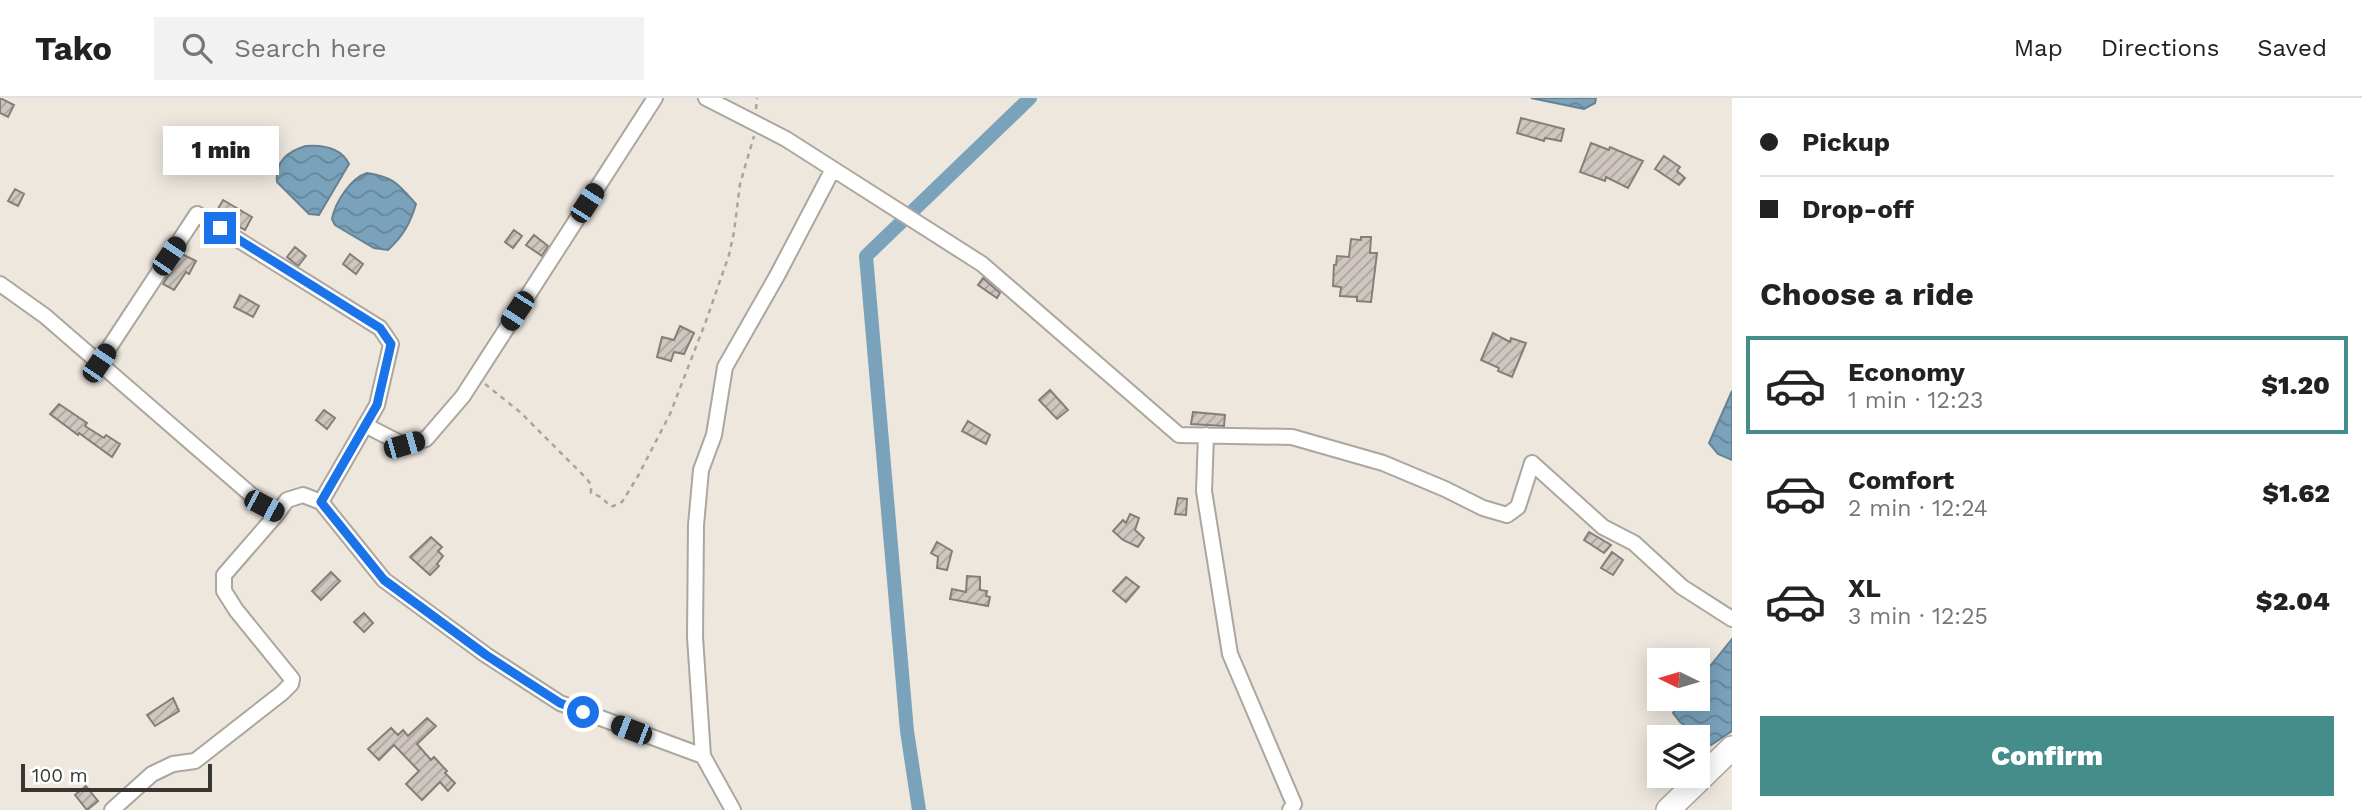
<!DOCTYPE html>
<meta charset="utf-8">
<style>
:root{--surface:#fff;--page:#f2f2f2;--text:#222;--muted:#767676;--line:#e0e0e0;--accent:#458d8b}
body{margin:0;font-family:"Work Sans",sans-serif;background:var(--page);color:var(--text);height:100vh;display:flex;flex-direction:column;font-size:26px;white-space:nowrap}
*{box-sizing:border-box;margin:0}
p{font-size:23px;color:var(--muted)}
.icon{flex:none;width:38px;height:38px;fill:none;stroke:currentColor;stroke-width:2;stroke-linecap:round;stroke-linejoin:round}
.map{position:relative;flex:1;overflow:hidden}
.panel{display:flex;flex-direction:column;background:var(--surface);width:630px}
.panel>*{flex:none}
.top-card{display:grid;align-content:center;height:154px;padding:0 28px;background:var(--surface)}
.needle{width:46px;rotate:275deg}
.fabs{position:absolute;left:1647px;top:550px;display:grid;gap:14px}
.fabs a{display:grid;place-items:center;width:63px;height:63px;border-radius:0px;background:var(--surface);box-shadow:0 4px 18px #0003;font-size:35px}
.scale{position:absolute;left:21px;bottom:18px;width:191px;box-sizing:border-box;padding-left:7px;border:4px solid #383632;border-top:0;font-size:19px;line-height:24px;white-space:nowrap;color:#383632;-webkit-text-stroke:5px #fff;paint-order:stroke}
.end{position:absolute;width:32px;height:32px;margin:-16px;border:9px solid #1a73e8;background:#fff;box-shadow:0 0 0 4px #fff}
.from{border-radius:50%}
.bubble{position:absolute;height:49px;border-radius:0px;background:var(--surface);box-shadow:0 4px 18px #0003;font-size:23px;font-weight:800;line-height:49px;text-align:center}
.car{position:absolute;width:21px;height:42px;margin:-21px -10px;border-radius:9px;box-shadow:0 0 5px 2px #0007;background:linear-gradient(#222 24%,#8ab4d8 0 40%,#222 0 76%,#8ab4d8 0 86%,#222 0)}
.top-card b{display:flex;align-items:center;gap:24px;height:66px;font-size:26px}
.top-card b+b{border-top:2px solid var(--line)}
.top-card i{width:18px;height:18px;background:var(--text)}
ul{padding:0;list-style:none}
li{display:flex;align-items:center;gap:21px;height:98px;margin:0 14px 10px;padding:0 14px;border:4px solid transparent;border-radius:0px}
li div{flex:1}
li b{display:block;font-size:26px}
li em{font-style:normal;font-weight:800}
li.on{border-color:var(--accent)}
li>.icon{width:63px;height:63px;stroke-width:1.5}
h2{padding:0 28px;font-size:32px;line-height:84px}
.cta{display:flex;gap:14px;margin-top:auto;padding:14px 28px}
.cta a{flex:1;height:80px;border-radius:0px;background:var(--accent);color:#fff;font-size:28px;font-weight:800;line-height:80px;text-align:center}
header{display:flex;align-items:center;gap:42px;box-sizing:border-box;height:98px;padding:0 35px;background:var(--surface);border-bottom:2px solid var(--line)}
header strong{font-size:33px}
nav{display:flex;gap:38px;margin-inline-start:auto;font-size:24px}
.search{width:490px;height:63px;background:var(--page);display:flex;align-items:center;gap:18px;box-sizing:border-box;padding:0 24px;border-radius:0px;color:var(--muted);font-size:26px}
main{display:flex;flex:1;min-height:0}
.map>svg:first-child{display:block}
.water{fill:url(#water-waves);stroke:#668292;stroke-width:2}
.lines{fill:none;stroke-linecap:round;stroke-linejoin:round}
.canal{stroke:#7aa3bb;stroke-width:14}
.building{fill:url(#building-hatch);stroke:#867e78;stroke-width:2}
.street-casing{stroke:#aca69e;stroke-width:18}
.primary-casing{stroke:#aca69e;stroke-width:26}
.path{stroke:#a9a59d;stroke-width:2.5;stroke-dasharray:5 5;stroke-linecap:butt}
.street{stroke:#fff;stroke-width:14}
.primary{stroke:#fff;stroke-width:23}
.route{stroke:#1a73e8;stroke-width:9}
</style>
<header>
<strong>Tako</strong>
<div class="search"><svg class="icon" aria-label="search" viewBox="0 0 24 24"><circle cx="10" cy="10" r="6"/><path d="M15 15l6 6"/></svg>Search here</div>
<nav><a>Map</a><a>Directions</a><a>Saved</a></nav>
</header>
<main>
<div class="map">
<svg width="1732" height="712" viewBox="0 0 1732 712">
<defs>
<pattern id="water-waves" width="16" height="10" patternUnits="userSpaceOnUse" patternTransform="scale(1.75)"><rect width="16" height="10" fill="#7aa3bb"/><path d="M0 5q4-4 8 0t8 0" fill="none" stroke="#658699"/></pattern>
<pattern id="building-hatch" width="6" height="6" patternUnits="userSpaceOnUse" patternTransform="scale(1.75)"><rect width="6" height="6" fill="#cfc6c0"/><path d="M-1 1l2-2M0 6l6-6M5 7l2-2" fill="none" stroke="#a9a29d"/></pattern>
</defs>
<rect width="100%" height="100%" fill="#ede7de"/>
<path class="water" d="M1531,0H1596L1595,5L1584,11Z
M306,48C322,47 341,49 349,66L319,117L309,116L277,84C275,64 288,53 306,48Z
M367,75C394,79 398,86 416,106C410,126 403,138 388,152L374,150L335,127L332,121C335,104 351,80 367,75Z
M1732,293V362L1718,356L1709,345Z
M1732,541V633L1711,647L1680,624L1673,615L1684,600H1698V583Z"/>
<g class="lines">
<path class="canal" d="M919,712L907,633L866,158L1030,0"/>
</g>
<path class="building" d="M0,0L14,7L8,19L0,15Z
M1521,20L1564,31L1561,43L1545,40L1544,43L1517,35Z
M1591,45L1609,52L1610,49L1643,63L1628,90L1606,79L1605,83L1580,74Z
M1664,58L1680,69L1677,73L1685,80L1679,87L1655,71Z
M15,91L24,96L18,108L8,103Z
M223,102L252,119L245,132L215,116Z
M514,132L522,138L513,150L505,144Z
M534,137L548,148L542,158L526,147Z
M1361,139H1371L1370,155H1377L1371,204L1357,203V199L1340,198L1341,189L1333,188L1334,167H1336L1337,158L1349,159L1351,141L1361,142Z
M295,149L306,158L298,168L287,159Z
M182,156L196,163L189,176L186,174L174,192L163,186Z
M350,156L363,166L356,176L343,166Z
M983,180L1000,195L997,200L978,187Z
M240,197L259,208L253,219L234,209Z
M680,228L694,235L684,256L674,254L671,263L657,259L662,239L674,242Z
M1493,235L1510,244L1511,240L1526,245L1512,279L1498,273L1499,270L1481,262Z
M1050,292L1068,312L1057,321L1039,302Z
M59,306L87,325L85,328L104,340L106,337L120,346L112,359L79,335L78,337L50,316Z
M324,312L335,320L327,331L316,322Z
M1193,314L1225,317L1224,328L1191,326Z
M968,323L990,337L986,346L962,333Z
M1178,400L1187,401L1186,417L1175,416Z
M1130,416L1139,420L1135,432L1144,440L1138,449L1123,442L1113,433L1123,422L1126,425Z
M1589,434L1611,447L1604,455L1584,442Z
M431,439L442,449L438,453L443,458L437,466L439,468L430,477L410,459Z
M937,444L952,453L947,472L937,470L938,459L931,455Z
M1612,454L1623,462L1613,477L1601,470Z
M331,474L340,483L321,502L312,493Z
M967,478L980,479V492L987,493L986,498L990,499L988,508L950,501L952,491L966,494Z
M1126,479L1139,489L1126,504L1113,493Z
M364,515L373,525L364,534L354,524Z
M173,600L179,613L155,628L147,617Z
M427,620L436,628L417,646L431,662L434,659L447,673L445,675L455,685L448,693L440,684L422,702L406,686L419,673L394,647L379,662L368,651L391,630L398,637L403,632L408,638Z
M86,688L98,703L87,712L75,697Z"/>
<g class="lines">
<g class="street-casing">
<path id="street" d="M706,0L786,41L833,71
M0,186L45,218L264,408L277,416L287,402L303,397L321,404L384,482L486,557L560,605L703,658L733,712
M99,265L197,116L380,230L391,246L377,307L321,404
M365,327L404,347L426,341L463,298L655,0
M1206,337L1204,393L1230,556L1294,706L1290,712
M703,658L695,539L696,427L701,372L714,337L725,269L778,176L833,71L982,166L1179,337L1292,339L1383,365L1445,391L1483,410L1507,417L1518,409L1532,365L1603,429L1634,445L1682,489L1732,521
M112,712L152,676L173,666L195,663L282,595L291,586L292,581L236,512L224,493V477L277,416"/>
</g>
<g class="primary-casing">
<path id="primary" d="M1668,712L1732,650"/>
</g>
<path class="path" d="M756,11L757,0
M485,286L520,314L587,381L591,387V395L601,399L611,409L622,404L638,378L670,316L706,223L729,157L734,134L740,86L754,38"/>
<use href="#street" class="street"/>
<use href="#primary" class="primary"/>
</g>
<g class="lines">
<path class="route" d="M220,130L380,230L391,246L377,307L321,404L384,482L486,557L560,605L583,614"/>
</g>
</svg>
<div class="fabs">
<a><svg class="needle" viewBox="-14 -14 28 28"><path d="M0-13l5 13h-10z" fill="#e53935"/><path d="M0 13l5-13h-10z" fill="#767676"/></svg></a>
<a><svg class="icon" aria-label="layers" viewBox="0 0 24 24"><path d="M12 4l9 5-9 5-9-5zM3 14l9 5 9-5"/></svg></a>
</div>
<div class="scale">100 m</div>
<i class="end from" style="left:583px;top:614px"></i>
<i class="end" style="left:220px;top:130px"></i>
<div class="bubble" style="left:163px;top:28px;width:116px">1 min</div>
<i class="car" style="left:587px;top:105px;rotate:33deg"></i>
<i class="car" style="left:169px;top:158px;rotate:34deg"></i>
<i class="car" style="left:517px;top:213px;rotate:213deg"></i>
<i class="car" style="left:99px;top:265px;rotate:34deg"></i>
<i class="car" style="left:404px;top:347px;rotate:74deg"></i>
<i class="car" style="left:264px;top:408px;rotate:118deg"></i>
<i class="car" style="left:631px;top:632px;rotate:291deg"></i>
</div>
<section class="panel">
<div class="top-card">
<b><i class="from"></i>Pickup</b>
<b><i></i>Drop-off</b>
</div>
<h2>Choose a ride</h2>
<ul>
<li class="on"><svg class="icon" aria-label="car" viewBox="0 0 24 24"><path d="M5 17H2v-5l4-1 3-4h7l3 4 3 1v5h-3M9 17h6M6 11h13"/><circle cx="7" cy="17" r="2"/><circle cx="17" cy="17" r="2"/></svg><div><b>Economy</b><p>1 min · 12:23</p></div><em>$1.20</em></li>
<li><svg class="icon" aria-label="car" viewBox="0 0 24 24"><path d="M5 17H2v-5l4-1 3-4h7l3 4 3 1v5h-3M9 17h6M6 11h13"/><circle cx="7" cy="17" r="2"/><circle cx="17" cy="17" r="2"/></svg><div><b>Comfort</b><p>2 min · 12:24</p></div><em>$1.62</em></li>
<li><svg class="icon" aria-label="car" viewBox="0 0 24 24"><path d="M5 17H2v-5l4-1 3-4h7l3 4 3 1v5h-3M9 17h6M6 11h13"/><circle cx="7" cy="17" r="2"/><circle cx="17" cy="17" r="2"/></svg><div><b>XL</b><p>3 min · 12:25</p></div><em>$2.04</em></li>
</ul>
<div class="cta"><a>Confirm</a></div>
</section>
</main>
